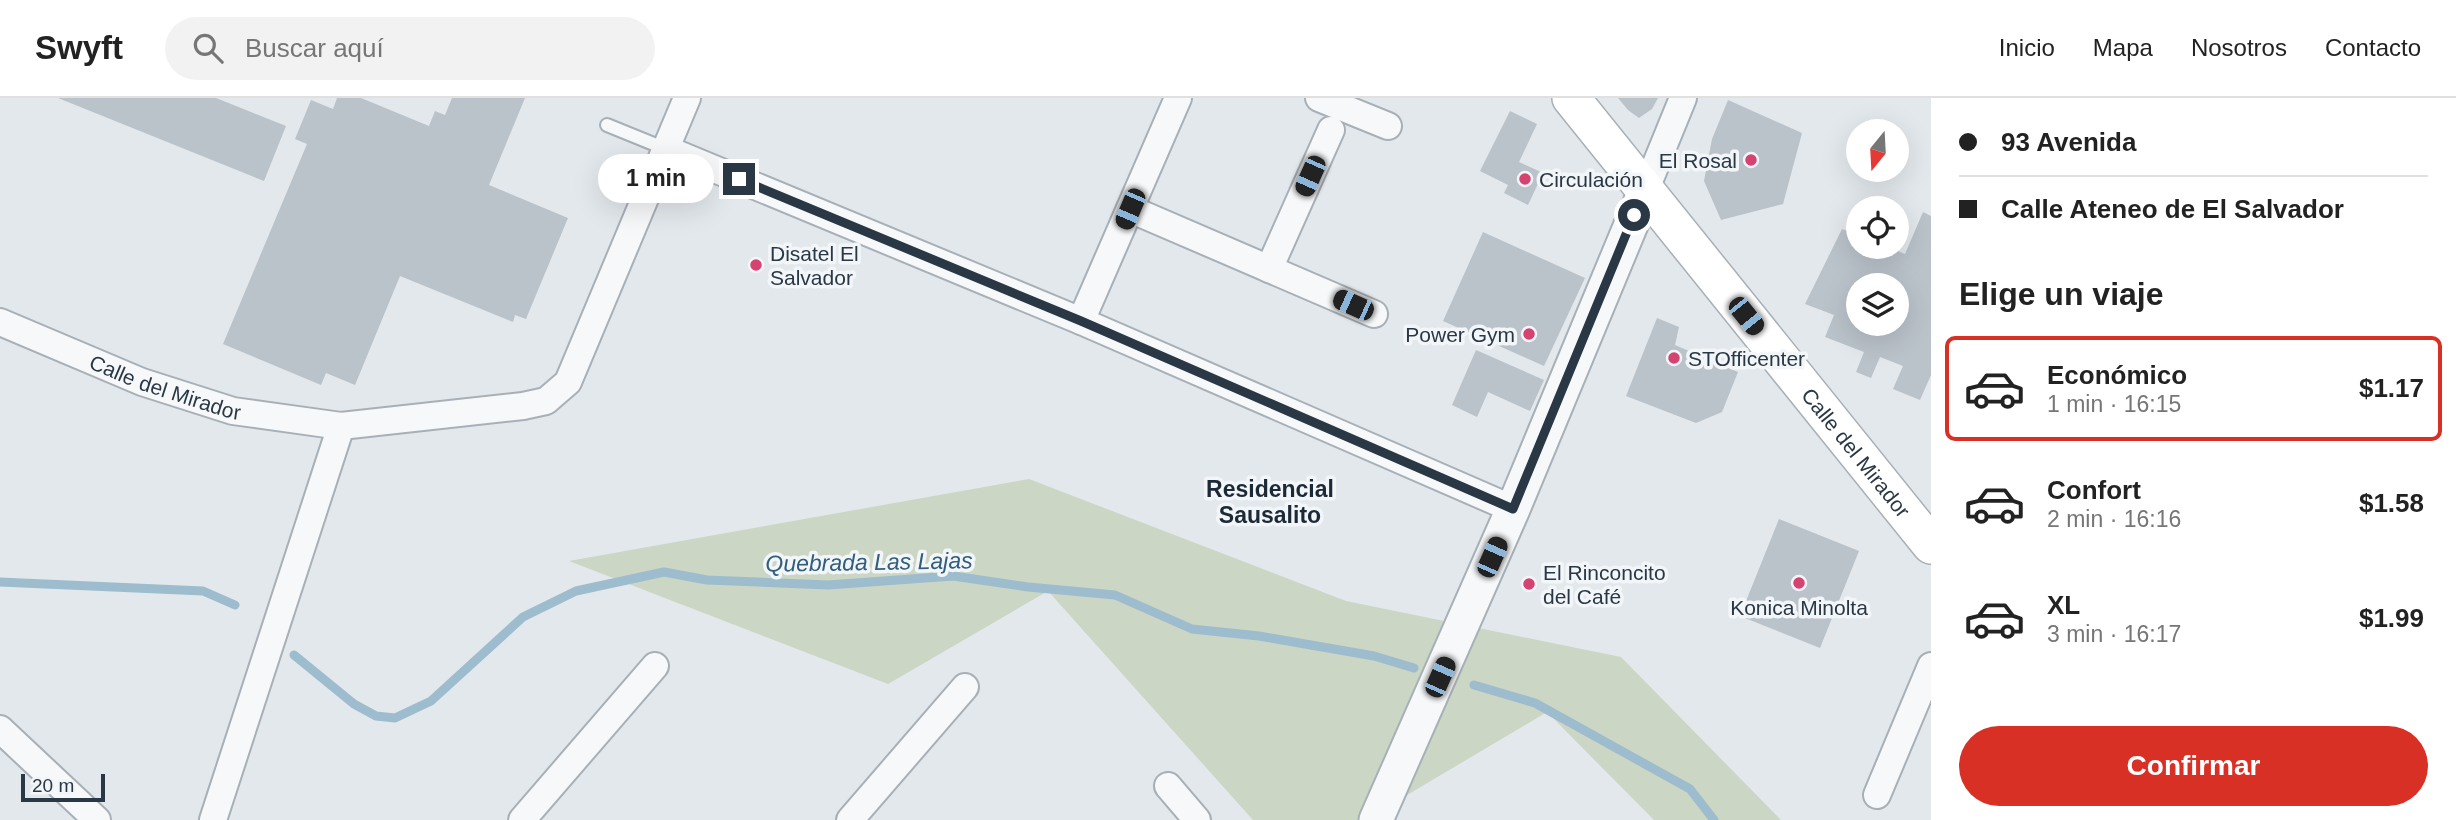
<!DOCTYPE html>
<html lang="es">
<meta charset="utf-8">
<style>
:root{--surface:#fff;--page:#f2f2f2;--text:#222;--muted:#767676;--line:#e0e0e0;--accent:#d93025}
body{margin:0;font-family:Helvetica,sans-serif;background:var(--page);color:var(--text);height:100vh;display:flex;flex-direction:column;font-size:26px;white-space:nowrap}
*{box-sizing:border-box;margin:0}
p{font-size:23px;color:var(--muted)}
.icon{flex:none;width:38px;height:38px;fill:none;stroke:currentColor;stroke-width:2;stroke-linecap:round;stroke-linejoin:round}
.map{position:relative;flex:1;overflow:hidden}
.side{display:flex;flex-direction:column;background:var(--surface);width:525px}
.side>*{flex:none}
.banner{display:grid;align-content:center;height:154px;padding:0 28px;background:var(--surface)}
.needle{width:46px;rotate:198deg}
.buttons{position:absolute;left:1846px;top:21px;display:grid;gap:14px}
.buttons a{display:grid;place-items:center;width:63px;height:63px;border-radius:50%;background:var(--surface);box-shadow:0 7px 28px #0002;font-size:35px}
.scale{position:absolute;left:21px;bottom:18px;width:84px;box-sizing:border-box;padding-left:7px;border:4px solid #2a3845;border-top:0;font-size:19px;line-height:24px;white-space:nowrap;color:#2a3845;-webkit-text-stroke:5px #f3f6f9;paint-order:stroke}
.end{position:absolute;width:32px;height:32px;margin:-16px;border:9px solid #2a3845;background:#fff;box-shadow:0 0 0 4px #fff}
.from{border-radius:50%}
.bubble{position:absolute;height:49px;border-radius:24px;background:var(--surface);box-shadow:0 7px 28px #0002;font-size:23px;font-weight:800;line-height:49px;text-align:center}
.car{position:absolute;width:21px;height:42px;margin:-21px -10px;border-radius:9px;box-shadow:0 0 5px 2px #0007;background:linear-gradient(#222 24%,#8ab4d8 0 40%,#222 0 76%,#8ab4d8 0 86%,#222 0)}
.banner b{display:flex;align-items:center;gap:24px;height:66px;font-size:26px}
.banner b+b{border-top:2px solid var(--line)}
.banner i{width:18px;height:18px;background:var(--text)}
ul{padding:0;list-style:none}
li{display:flex;align-items:center;gap:21px;height:105px;margin:0 14px 10px;padding:0 14px;border:4px solid transparent;border-radius:10px}
li div{flex:1}
li b{display:block;font-size:26px}
li em{font-style:normal;font-weight:800}
li.active{border-color:var(--accent)}
li>.icon{width:63px;height:63px;stroke-width:1.5}
h2{padding:0 28px;font-size:32px;line-height:84px}
.action{display:flex;gap:14px;margin-top:auto;padding:14px 28px}
.action a{flex:1;height:80px;border-radius:42px;background:var(--accent);color:#fff;font-size:28px;font-weight:800;line-height:80px;text-align:center}
header{display:flex;align-items:center;gap:42px;box-sizing:border-box;height:98px;padding:0 35px;background:var(--surface);border-bottom:2px solid var(--line)}
header strong{font-size:33px}
nav{display:flex;gap:38px;margin-inline-start:auto;font-size:24px}
.search{width:490px;height:63px;background:var(--page);display:flex;align-items:center;gap:18px;box-sizing:border-box;padding:0 24px;border-radius:38px;color:var(--muted);font-size:26px}
main{display:flex;flex:1;min-height:0}
.map>svg:first-child{display:block}
.green{fill:#cbd6c4}
.lines{fill:none;stroke-linecap:round;stroke-linejoin:round}
.stream{stroke:#9dbccd;stroke-width:9}
.building{fill:#bac2ca;fill-rule:evenodd}
.service-casing{stroke:#a8b0b7;stroke-width:16}
.minor-casing{stroke:#a8b0b7;stroke-width:30}
.tertiary-casing{stroke:#a8b0b7;stroke-width:37}
.secondary-casing{stroke:#a8b0b7;stroke-width:40}
.service{stroke:#f6f8fa;stroke-width:12}
.minor{stroke:#f6f8fa;stroke-width:26}
.tertiary{stroke:#f6f8fa;stroke-width:33}
.secondary{stroke:#fff;stroke-width:37}
.route{stroke:#2a3845;stroke-width:9}
.poi-dot{fill:#d64370;stroke:#f3f6f9;stroke-width:2.5}
.labels{text-anchor:middle;dominant-baseline:central;stroke-width:7;stroke-linejoin:round;paint-order:stroke}
.poi-label{font-size:21px;fill:#2a3845;stroke:#f3f6f9;text-anchor:start}
.street-label{font-size:21px;fill:#2a3845;stroke:#f3f6f9}
.neighbourhood-label{font-size:23px;font-weight:bold;fill:#1c2936;stroke:#f3f6f9}
.water-label{font-size:23px;font-style:italic;fill:#315e7c;stroke:#f3f6f9}
</style>
<header>
<strong>Swyft</strong>
<div class="search"><svg class="icon" aria-label="search" viewBox="0 0 24 24"><circle cx="10" cy="10" r="6"/><path d="M15 15l6 6"/></svg>Buscar aquí</div>
<nav><a>Inicio</a><a>Mapa</a><a>Nosotros</a><a>Contacto</a></nav>
</header>
<main>
<div class="map">
<svg width="1931" height="722" viewBox="0 0 1931 722">
<rect width="100%" height="100%" fill="#e3e8ec"/>
<path class="green" d="M1029,381L1346,503L1621,559L1781,722H1654L1547,614L1365,722H1253L1048,493L888,586L569,463Z"/>
<g class="lines">
<path class="stream" d="M0,484L203,493L235,507
M294,557L354,606L376,618L395,620L431,603L523,519L576,493L664,474L707,482L828,487L953,478L1028,489L1115,497L1192,531L1259,538L1374,558L1414,570
M1474,587L1535,605L1690,691L1714,722"/>
</g>
<path class="building" d="M58,0H216L286,28L264,83Z
M337,0H361L429,28L435,13L445,17L452,0H525L489,87L568,120L526,221L515,217L513,224L400,178L355,287L326,275L321,287L223,246L307,46L295,41L311,2L333,11Z
M1618,0H1658L1652,11L1639,20L1628,12Z
M1728,2L1802,35L1783,106L1721,122L1704,83L1712,41Z
M1510,13L1537,26L1519,64L1543,75L1528,107L1504,95L1508,87L1480,73Z
M1923,114L1931,118V277L1920,302L1893,291L1903,268L1880,259L1871,280L1856,274L1864,254L1825,239L1834,217L1805,206L1842,131L1858,137V149H1888L1905,156ZM1858,187H1897V226H1858Z
M1483,134L1585,180L1544,268L1443,223Z
M1657,220L1679,229L1675,247L1738,274L1722,314L1696,325L1626,298Z
M1476,252L1544,282L1530,313L1488,294L1477,319L1452,307Z
M1779,421L1859,453L1820,550L1740,518Z"/>
<g class="lines">
<g class="service-casing">
<path id="service" d="M607,27L666,51"/>
</g>
<g class="minor-casing">
<g id="minor">
<path d="M1319,0L1388,28"/>
<path d="M666,51L1081,223L1513,411"/>
<path d="M1645,93L1683,0"/>
<path d="M1130,111L1374,216"/>
<path d="M1269,171L1331,32"/>
<path d="M1081,223L1178,0"/>
<path id="s1" d="M0,224L142,284L233,313L341,328L523,308L546,303L568,284L687,0"/>
<path d="M0,631L97,722"/>
<path d="M1168,688L1197,722"/>
<path d="M1877,697L1931,568"/>
<path d="M213,722L341,328"/>
<path d="M522,722L655,568"/>
<path d="M850,722L965,589"/>
</g>
</g>
<g class="tertiary-casing">
<path id="tertiary" d="M1376,722L1513,411L1645,93"/>
</g>
<g class="secondary-casing">
<g id="secondary">
<path id="s2" d="M1571,0L1931,447"/>
</g>
</g>
<use href="#service" class="service"/>
<use href="#minor" class="minor"/>
<use href="#tertiary" class="tertiary"/>
<use href="#secondary" class="secondary"/>
</g>
<g class="lines">
<path class="route" d="M739,81L1081,223L1513,411L1634,117"/>
</g>
<g class="poi-dot">
<circle cx="1751" cy="62" r="7"/>
<circle cx="1525" cy="81" r="7"/>
<circle cx="756" cy="167" r="7"/>
<circle cx="1529" cy="236" r="7"/>
<circle cx="1674" cy="260" r="7"/>
<circle cx="1799" cy="485" r="7"/>
<circle cx="1529" cy="486" r="7"/>
</g>
<g class="labels">
<g class="poi-label">
<text x="1737" y="62" text-anchor="end">El Rosal</text>
<text x="1539" y="81">Circulación</text>
<text x="770" y="155">Disatel El<tspan x="770" dy="24">Salvador</tspan></text>
<text x="1515" y="236" text-anchor="end">Power Gym</text>
<text x="1688" y="260">STOfficenter</text>
<text x="1543" y="474">El Rinconcito<tspan x="1543" dy="24">del Café</tspan></text>
<text x="1799" y="509" text-anchor="middle">Konica Minolta</text>
</g>
<g class="street-label">
<text stroke="none"><textPath href="#s1" startOffset="178">Calle del Mirador</textPath></text>
<text stroke="none"><textPath href="#s2" startOffset="455">Calle del Mirador</textPath></text>
</g>
<g class="neighbourhood-label">
<text x="1270" y="391">Residencial<tspan x="1270" dy="26">Sausalito</tspan></text>
</g>
<g class="water-label">
<text transform="translate(869 464) rotate(-1)">Quebrada Las Lajas</text>
</g>
</g>
</svg>
<div class="buttons">
<a><svg class="needle" viewBox="-14 -14 28 28"><path d="M0-13l5 13h-10z" fill="#e53935"/><path d="M0 13l5-13h-10z" fill="#767676"/></svg></a>
<a><svg class="icon" aria-label="locate" viewBox="0 0 24 24"><circle cx="12" cy="12" r="6"/><path d="M12 2v4M12 18v4M2 12h4M18 12h4"/></svg></a>
<a><svg class="icon" aria-label="layers" viewBox="0 0 24 24"><path d="M12 4l9 5-9 5-9-5zM3 14l9 5 9-5"/></svg></a>
</div>
<div class="scale">20 m</div>
<i class="end from" style="left:1634px;top:117px"></i>
<i class="end" style="left:739px;top:81px"></i>
<div class="bubble" style="left:598px;top:56px;width:116px">1 min</div>
<i class="car" style="left:1310px;top:78px;rotate:204deg"></i>
<i class="car" style="left:1130px;top:111px;rotate:203deg"></i>
<i class="car" style="left:1353px;top:207px;rotate:294deg"></i>
<i class="car" style="left:1746px;top:218px;rotate:141deg"></i>
<i class="car" style="left:1492px;top:459px;rotate:24deg"></i>
<i class="car" style="left:1440px;top:579px;rotate:24deg"></i>
</div>
<section class="side">
<div class="banner">
<b><i class="from"></i>93 Avenida</b>
<b><i></i>Calle Ateneo de El Salvador</b>
</div>
<h2>Elige un viaje</h2>
<ul>
<li class="active"><svg class="icon" aria-label="car" viewBox="0 0 24 24"><path d="M5 17H2v-5l4-1 3-4h7l3 4 3 1v5h-3M9 17h6M6 11h13"/><circle cx="7" cy="17" r="2"/><circle cx="17" cy="17" r="2"/></svg><div><b>Económico</b><p>1 min · 16:15</p></div><em>$1.17</em></li>
<li><svg class="icon" aria-label="car" viewBox="0 0 24 24"><path d="M5 17H2v-5l4-1 3-4h7l3 4 3 1v5h-3M9 17h6M6 11h13"/><circle cx="7" cy="17" r="2"/><circle cx="17" cy="17" r="2"/></svg><div><b>Confort</b><p>2 min · 16:16</p></div><em>$1.58</em></li>
<li><svg class="icon" aria-label="car" viewBox="0 0 24 24"><path d="M5 17H2v-5l4-1 3-4h7l3 4 3 1v5h-3M9 17h6M6 11h13"/><circle cx="7" cy="17" r="2"/><circle cx="17" cy="17" r="2"/></svg><div><b>XL</b><p>3 min · 16:17</p></div><em>$1.99</em></li>
</ul>
<div class="action"><a>Confirmar</a></div>
</section>
</main>
